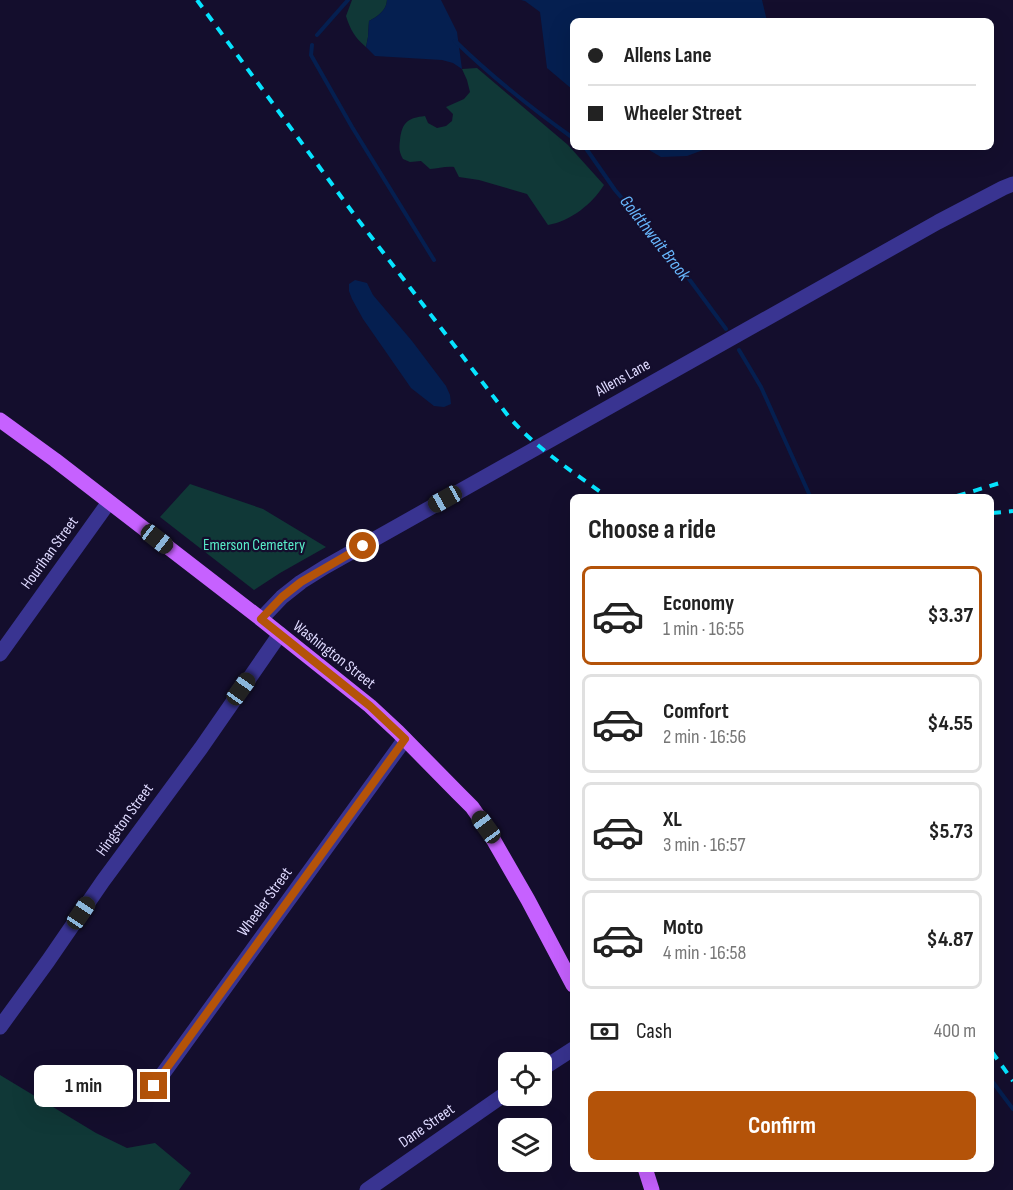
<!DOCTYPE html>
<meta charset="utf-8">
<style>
:root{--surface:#fff;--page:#f6f6f6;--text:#222;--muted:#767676;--line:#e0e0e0;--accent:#b45309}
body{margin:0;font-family:"Sofia Sans Condensed",sans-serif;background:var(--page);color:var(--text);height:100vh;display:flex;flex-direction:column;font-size:22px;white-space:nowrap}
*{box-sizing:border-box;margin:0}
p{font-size:20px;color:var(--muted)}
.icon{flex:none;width:33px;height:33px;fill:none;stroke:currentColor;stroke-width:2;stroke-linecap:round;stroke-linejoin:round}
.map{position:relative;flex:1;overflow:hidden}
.sheet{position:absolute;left:570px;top:494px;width:424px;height:678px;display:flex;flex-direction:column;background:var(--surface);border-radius:9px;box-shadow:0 6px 24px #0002}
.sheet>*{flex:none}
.top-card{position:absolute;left:570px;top:18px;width:424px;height:132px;border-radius:9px;box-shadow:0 6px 24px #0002;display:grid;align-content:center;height:132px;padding:0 18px;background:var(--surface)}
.buttons{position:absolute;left:498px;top:1052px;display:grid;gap:12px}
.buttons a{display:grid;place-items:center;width:54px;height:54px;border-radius:9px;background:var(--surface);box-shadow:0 6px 24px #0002;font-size:30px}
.end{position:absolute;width:27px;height:27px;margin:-14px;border:8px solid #b45309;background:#fff;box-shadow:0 0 0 3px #fff}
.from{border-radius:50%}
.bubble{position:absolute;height:42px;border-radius:9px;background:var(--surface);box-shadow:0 6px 24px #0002;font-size:20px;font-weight:700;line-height:42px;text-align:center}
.car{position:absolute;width:18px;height:36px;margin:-18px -9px;border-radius:8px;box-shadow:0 0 4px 2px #0007;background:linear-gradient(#222 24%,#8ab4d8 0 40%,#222 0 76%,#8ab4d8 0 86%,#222 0)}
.top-card b{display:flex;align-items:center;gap:21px;height:57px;font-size:22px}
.top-card b+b{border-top:2px solid var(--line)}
.top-card i{width:15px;height:15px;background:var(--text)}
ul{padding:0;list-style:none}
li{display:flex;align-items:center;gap:18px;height:99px;margin:0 12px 9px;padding:0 6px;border:3px solid var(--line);border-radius:9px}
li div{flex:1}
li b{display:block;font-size:22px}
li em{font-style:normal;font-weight:700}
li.selected{border-color:var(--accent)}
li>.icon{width:54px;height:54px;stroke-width:1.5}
h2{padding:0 18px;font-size:27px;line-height:72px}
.pay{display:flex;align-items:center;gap:15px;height:66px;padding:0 18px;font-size:22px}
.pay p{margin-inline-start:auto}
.cta{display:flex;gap:12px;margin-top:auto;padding:12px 18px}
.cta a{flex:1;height:69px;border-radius:9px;background:var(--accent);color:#fff;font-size:24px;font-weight:700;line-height:69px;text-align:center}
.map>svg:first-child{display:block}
.green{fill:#103837}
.water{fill:#051f50}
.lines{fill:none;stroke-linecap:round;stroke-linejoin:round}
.stream{stroke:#051f50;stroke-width:4}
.minor{stroke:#393491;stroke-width:15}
.major{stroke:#c661ff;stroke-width:15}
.rail{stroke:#06e4ff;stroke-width:4;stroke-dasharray:9 8;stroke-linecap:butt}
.route{stroke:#b45309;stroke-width:8}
.labels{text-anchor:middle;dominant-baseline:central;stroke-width:4.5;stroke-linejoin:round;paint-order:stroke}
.street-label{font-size:16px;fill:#dfdaff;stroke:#140e2d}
.park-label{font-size:16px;fill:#58edc9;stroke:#140e2d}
.water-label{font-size:18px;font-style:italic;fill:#68b8ff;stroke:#140e2d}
</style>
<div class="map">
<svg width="1013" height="1190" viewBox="0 0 1013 1190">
<rect width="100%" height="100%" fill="#140e2d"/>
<path class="green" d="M352,0H387C387,10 377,17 369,21L368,37L366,47C355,38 350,29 346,16Z
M477,68L568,145L604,185C592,204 571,221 548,225L527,194L479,180L459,177L454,167C445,166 438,169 430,169L421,161L410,162L403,159C399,152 399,148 400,140C402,122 408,118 425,116L428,123L437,128L446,126L452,121L453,114L446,107L464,99L470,92L467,80L462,69Z
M190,484L263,509L326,547L280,573L254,590L160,517Z
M0,1075L96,1133L127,1148L155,1143L191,1173L179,1190H0Z"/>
<path class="water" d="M387,0H441L457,32L462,69L453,63L442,60L375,56L366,47L368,37L369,21C377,17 387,10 387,0Z
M521,0H762L767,21H573V90L547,68L540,12L525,1Z
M644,147H711L687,156L661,157Z
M355,280L367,283L373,295L412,341L446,386L450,395L451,404L444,407L434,406L411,388L363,319L352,299L349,291V284Z"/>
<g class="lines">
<path class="stream" d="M317,35L348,0
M455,41C492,77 531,108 573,138
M312,45L311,55L352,127L434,260
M585,147L615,190L675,260L726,329
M739,350L761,387L810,496
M992,1081L1013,1109"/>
<path class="minor" d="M261,619L282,597L301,582L325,567L938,222L1003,188L1013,184
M0,654L109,502
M0,1027L48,961L103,881L201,748L280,634
M542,1069L573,1049
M154,1086L405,739
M367,1190L508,1092"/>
<path class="major" d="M0,420L55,460L261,619L370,706L398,732L457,792L472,807L486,827L528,900L573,985
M645,1168L652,1190"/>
<path class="rail" d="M197,0L356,217L509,417C537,449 572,471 606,496
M957,496L1003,482
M992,513L1013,511
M992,1052L1013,1081"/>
</g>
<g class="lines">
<path class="route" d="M154,1086L405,739L370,706L261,619L282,597L301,582L363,546"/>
</g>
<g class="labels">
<g class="street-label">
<text transform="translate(623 378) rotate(-29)">Allens Lane</text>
<text transform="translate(50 553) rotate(-54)">Hourihan Street</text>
<text transform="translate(334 655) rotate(38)">Washington Street</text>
<text transform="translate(125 820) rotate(-54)">Hingston Street</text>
<text transform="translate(265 902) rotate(-54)">Wheeler Street</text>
<text transform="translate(427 1126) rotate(-35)">Dane Street</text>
</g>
<g class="park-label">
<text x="254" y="545">Emerson Cemetery</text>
</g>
<g class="water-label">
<text transform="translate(655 238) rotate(52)">Goldthwait Brook</text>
</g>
</g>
</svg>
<div class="buttons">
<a><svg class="icon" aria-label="locate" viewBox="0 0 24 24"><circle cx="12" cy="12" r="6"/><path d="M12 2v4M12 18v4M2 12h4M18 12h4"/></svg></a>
<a><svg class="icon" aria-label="layers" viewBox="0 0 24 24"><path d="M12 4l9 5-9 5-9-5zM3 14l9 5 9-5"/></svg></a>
</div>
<i class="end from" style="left:363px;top:546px"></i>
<i class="end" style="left:154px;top:1086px"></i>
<div class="bubble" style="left:34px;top:1065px;width:99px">1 min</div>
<i class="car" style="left:445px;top:499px;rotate:241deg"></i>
<i class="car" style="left:157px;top:539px;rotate:128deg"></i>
<i class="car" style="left:241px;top:689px;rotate:35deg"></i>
<i class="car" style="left:486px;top:827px;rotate:324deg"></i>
<i class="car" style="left:81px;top:913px;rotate:34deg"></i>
<div class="top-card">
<b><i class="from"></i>Allens Lane</b>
<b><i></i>Wheeler Street</b>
</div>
<section class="sheet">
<h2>Choose a ride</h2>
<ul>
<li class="selected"><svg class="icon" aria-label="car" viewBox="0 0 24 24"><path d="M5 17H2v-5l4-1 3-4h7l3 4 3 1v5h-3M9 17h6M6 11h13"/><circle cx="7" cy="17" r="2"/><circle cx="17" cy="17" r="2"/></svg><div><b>Economy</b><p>1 min · 16:55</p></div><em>$3.37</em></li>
<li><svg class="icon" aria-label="car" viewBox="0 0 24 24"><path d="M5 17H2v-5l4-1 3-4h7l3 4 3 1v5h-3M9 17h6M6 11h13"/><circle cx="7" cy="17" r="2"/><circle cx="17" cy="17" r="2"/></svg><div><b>Comfort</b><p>2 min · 16:56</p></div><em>$4.55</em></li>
<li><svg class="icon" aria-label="car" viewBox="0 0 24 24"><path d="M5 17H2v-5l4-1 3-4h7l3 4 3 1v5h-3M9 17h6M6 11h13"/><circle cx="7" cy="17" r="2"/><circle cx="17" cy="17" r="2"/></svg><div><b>XL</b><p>3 min · 16:57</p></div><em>$5.73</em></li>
<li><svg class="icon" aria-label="car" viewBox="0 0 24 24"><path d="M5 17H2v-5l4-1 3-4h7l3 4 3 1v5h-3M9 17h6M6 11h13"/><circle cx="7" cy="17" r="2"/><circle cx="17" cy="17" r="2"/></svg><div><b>Moto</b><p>4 min · 16:58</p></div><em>$4.87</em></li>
</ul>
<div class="pay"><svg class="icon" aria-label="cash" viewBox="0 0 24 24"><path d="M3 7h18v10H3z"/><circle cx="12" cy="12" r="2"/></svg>Cash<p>400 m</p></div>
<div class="cta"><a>Confirm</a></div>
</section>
</div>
